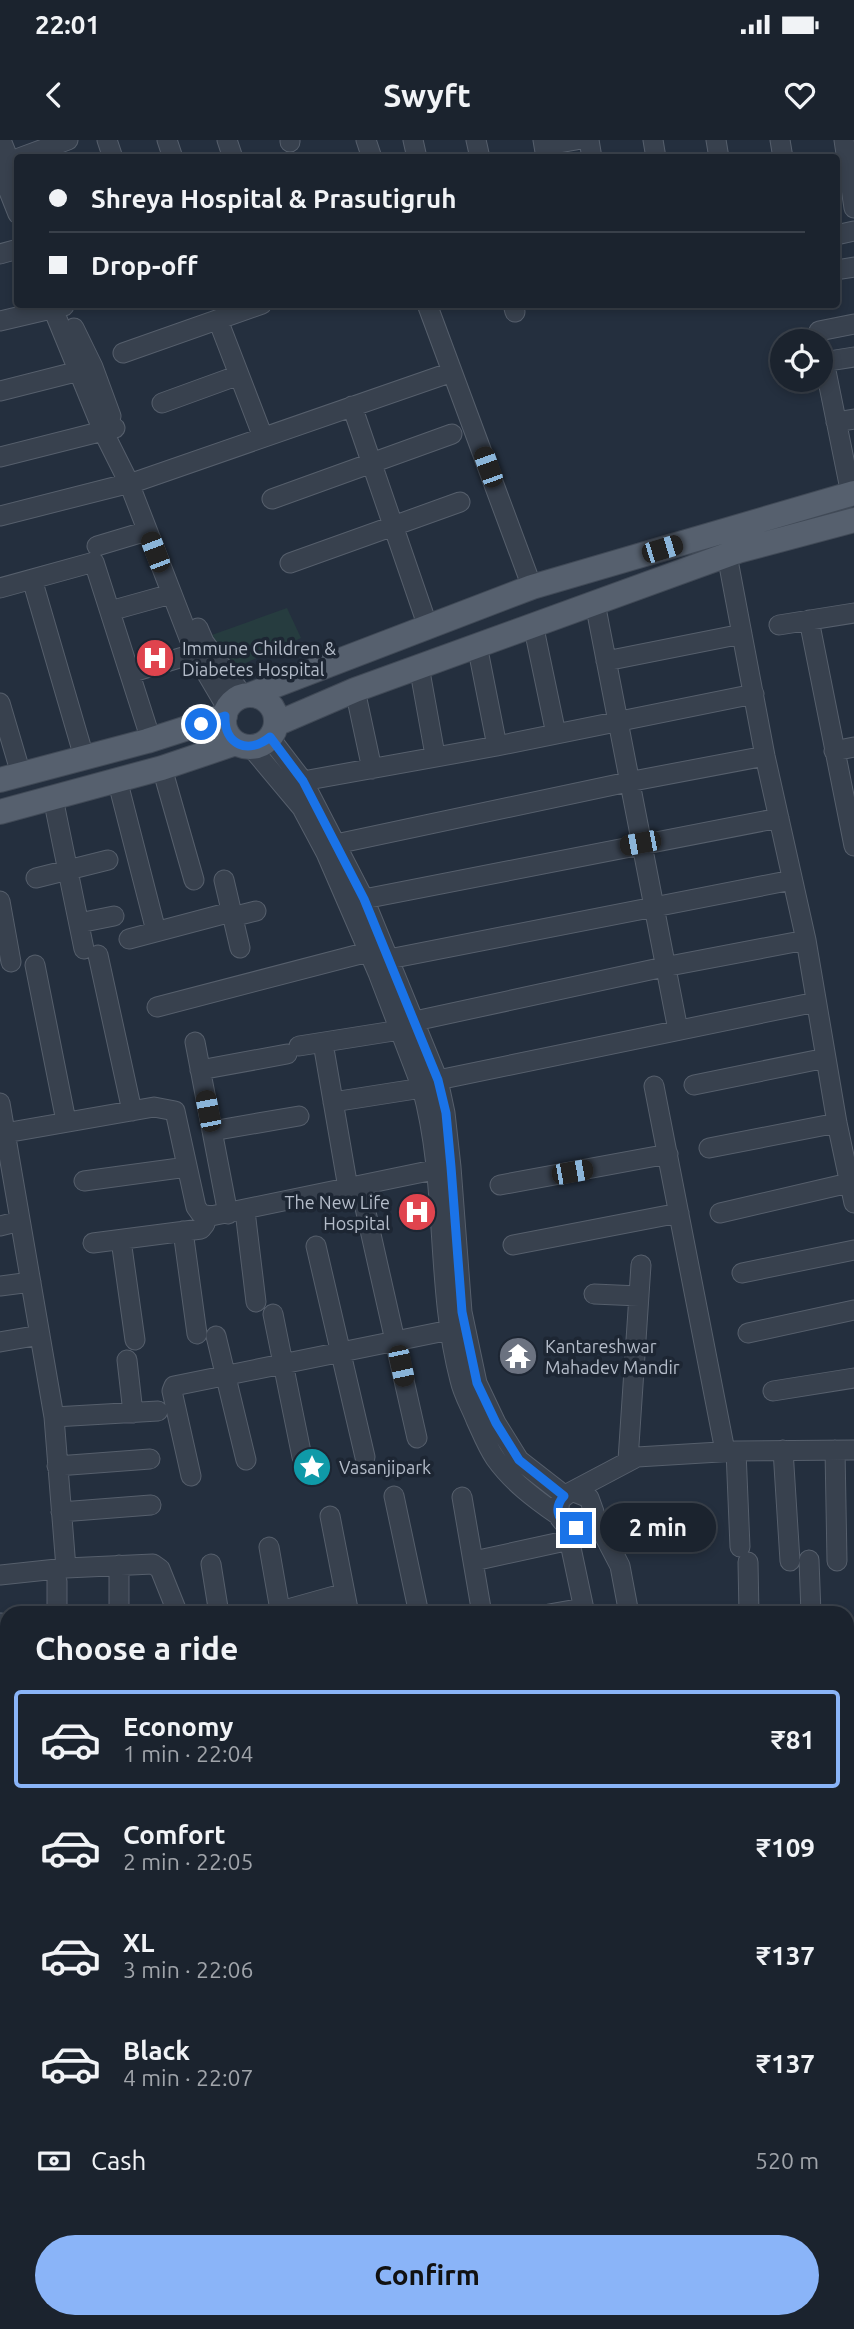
<!DOCTYPE html>
<meta charset="utf-8">
<style>
:root{--surface:#1b232e;--page:#282f3a;--text:#f1f3f6;--muted:#a0a4aa;--line:#39404a;--accent:#8ab4f8}
body{margin:0;font-family:Ubuntu,sans-serif;background:var(--page);color:var(--text);height:100vh;display:flex;flex-direction:column;font-size:26px;white-space:nowrap}
*{box-sizing:border-box;margin:0}
p{font-size:23px;color:var(--muted)}
.icon{flex:none;width:38px;height:38px;fill:none;stroke:currentColor;stroke-width:2;stroke-linecap:round;stroke-linejoin:round}
.map{position:relative;flex:1;overflow:hidden}
.sheet{position:absolute;left:0px;top:1466px;width:854px;height:723px;display:flex;flex-direction:column;background:var(--surface);border-radius:21px 21px 0 0;box-shadow:0 4px 10px #0003,0 0 0 2px var(--line)}
.sheet>*{flex:none}
.guide{position:absolute;left:14px;top:14px;width:826px;height:154px;border-radius:7px;box-shadow:0 4px 10px #0003,0 0 0 2px var(--line);display:grid;align-content:center;height:154px;padding:0 35px;background:var(--surface)}
.tools{position:absolute;left:770px;top:189px;display:grid;gap:14px}
.tools a{display:grid;place-items:center;width:63px;height:63px;border-radius:50%;background:var(--surface);box-shadow:0 4px 10px #0003,0 0 0 2px var(--line);font-size:35px}
.end{position:absolute;width:32px;height:32px;margin:-16px;border:9px solid #1a73e8;background:#fff;box-shadow:0 0 0 4px #fff}
.from{border-radius:50%}
.bubble{position:absolute;height:49px;border-radius:24px;background:var(--surface);box-shadow:0 4px 10px #0003,0 0 0 2px var(--line);font-size:23px;font-weight:700;line-height:49px;text-align:center}
.car{position:absolute;width:21px;height:42px;margin:-21px -10px;border-radius:9px;box-shadow:0 0 5px 2px #0007;background:linear-gradient(#222 24%,#8ab4d8 0 40%,#222 0 76%,#8ab4d8 0 86%,#222 0)}
.guide b{display:flex;align-items:center;gap:24px;height:66px;font-size:26px}
.guide b+b{border-top:2px solid var(--line)}
.guide i{width:18px;height:18px;background:var(--text)}
ul{padding:0;list-style:none}
li{display:flex;align-items:center;gap:21px;height:98px;margin:0 14px 10px;padding:0 21px;border:4px solid transparent;border-radius:7px}
li div{flex:1}
li b{display:block;font-size:26px}
li em{font-style:normal;font-weight:700}
li.current{border-color:var(--accent)}
li>.icon{width:63px;height:63px;stroke-width:1.5}
h2{padding:0 35px;font-size:32px;line-height:84px}
.pay{display:flex;align-items:center;gap:18px;height:77px;padding:0 35px;font-size:26px}
.pay p{margin-inline-start:auto}
.primary-button{display:flex;gap:14px;margin-top:auto;padding:14px 35px}
.primary-button a{flex:1;height:80px;border-radius:42px;background:var(--accent);color:#111;font-size:28px;font-weight:700;line-height:80px;text-align:center}
.status{display:flex;justify-content:space-between;align-items:center;height:49px;padding:0 35px;background:var(--surface);direction:ltr}
.status svg{height:19px;fill:currentColor}
header{display:flex;justify-content:space-between;align-items:center;height:91px;padding:0 35px;background:var(--surface);font-size:32px;font-weight:700}
.map>svg:first-child{display:block}
.green{fill:#263c3f}
.lines{fill:none;stroke-linecap:round;stroke-linejoin:round}
.minor-casing{stroke:#565f6c;stroke-width:21}
.major-casing{stroke:#414a57;stroke-width:26}
.minor{stroke:#38414e;stroke-width:19}
.major{stroke:#56606e;stroke-width:24}
.route{stroke:#1a73e8;stroke-width:9}
.labels{text-anchor:middle;dominant-baseline:central;stroke-width:7;stroke-linejoin:round;paint-order:stroke}
.poi-label{font-size:18px;fill:#b4bcc9;stroke:#1d2633;text-anchor:start}
</style>
<div class="status"><b>22:01</b><svg viewBox="0 0 49 12"><path d="M0 12V9h3v3zM5 12V6h3v6zM10 12V3h3v9zM15 12V0h3v12zM26 1h20v11H26zM47 4h2v5h-2z"/></svg></div>
<header><svg class="icon" aria-label="back" viewBox="0 0 24 24"><path d="M15 5l-7 7 7 7"/></svg>Swyft<svg class="icon" aria-label="heart" viewBox="0 0 24 24"><path d="M12 20l-8-8c-3-5 5-10 8-4 3-6 11-1 8 4z"/></svg></header>
<div class="map">
<svg width="854" height="2189" viewBox="0 0 854 2189">
<rect width="100%" height="100%" fill="#242f3e"/>
<path class="green" d="M287,468L301,498L228,531L209,496Z"/>
<g class="lines">
<g class="minor-casing">
<path id="minor" d="M1,0L15,35
M107,0L113,18
M167,0L173,18
M227,0L233,18
M290,0V2
M366,0L372,18
M413,0L417,18
M476,0L480,18
M543,0L546,18
M589,0L592,18
M653,0L656,18
M716,0L719,18
M780,0L783,18
M844,0L854,68
M559,3L576,0
M19,18L68,0
M0,29L18,74
M836,95L854,91
M0,114L18,109
M836,130L854,127
M51,164L103,291L129,343L189,498L204,529L227,568
M427,164L532,447
M513,164L515,172
M218,180L263,297
M0,181L64,166
M74,188L93,227L111,276
M819,191L854,184
M123,213L262,164
M0,251L91,228
M162,263L239,235
M352,266L428,487
M836,282L854,279
M0,317L115,288
M851,354L825,226L829,221L854,217
M272,359L452,294
M0,376L138,341L452,232
M97,406L147,391
M727,415L765,616L806,800L837,983L854,1063
M290,423L460,362
M32,439L84,617
M0,448L94,422L151,600
M595,463L678,890
M110,471L171,454
M809,480L854,706
M533,484L556,594
M779,485L854,473
M198,488L204,502L243,556
M477,505L497,606
M606,521L742,494
M419,526L435,615
M130,533L196,513
M355,550L372,629
M0,563L21,634
M270,598L303,641L364,759L438,940L445,973L451,1027L462,1172L477,1243L496,1283L519,1320L564,1355
M251,607L302,668L326,713L378,833L422,948C448,1043 435,1145 460,1240C463,1254 471,1267 476,1280C482,1293 487,1306 495,1318C512,1342 535,1359 558,1375
M834,611L854,607
M162,628L194,740
M117,639L156,791
M303,641L497,606L754,554
M53,658L84,809
M336,704L628,642L765,616
M36,738L108,720
M224,740L240,808
M364,759L779,678
M0,761L11,822
M232,777L256,771
M79,783L114,776
M129,799L231,772
M98,815L132,971
M389,819L792,740
M35,825L66,981
M157,867L368,812
M415,881L664,827L806,800
M195,902L228,1074
M323,903L348,1048
M299,906L400,890
M200,930L287,914
M438,940L816,862
M694,945L826,918
M654,946L725,1311
M333,962L422,948
M0,963L54,1277L66,1428
M212,991L299,976
M0,994L154,967L175,971L196,1067L201,1074L211,1076L448,1027
M709,1008L837,983
M84,1041L187,1027
M500,1045L668,1014
M363,1059L417,1298
M245,1071L256,1162
M720,1073L849,1043
M0,1086L20,1081
M183,1091L197,1194
M121,1100L135,1200
M93,1103L201,1089L205,1084V1075
M513,1105L679,1073
M316,1106L365,1317
M742,1133L854,1110
M0,1146L31,1142
M594,1154L639,1156
M273,1174L302,1317
M748,1193L854,1170
M216,1196L246,1320
M0,1202L40,1195
M127,1220L133,1273
M773,1251L854,1238
M54,1277L158,1271
M783,1310L790,1421
M835,1310L837,1421
M736,1311L740,1407
M628,1320L641,1125
M57,1326L150,1319
M191,1336L172,1251L174,1246L450,1190
M574,1352L589,1358L594,1372L588,1383C576,1391 565,1388 558,1375L560,1360L569,1353L637,1317L736,1311L854,1310
M394,1356L419,1474
M462,1357L482,1474
M61,1372L151,1365
M593,1374L620,1426L629,1474
M330,1376L349,1474
M567,1389L585,1474
M269,1407L280,1470
M809,1420L811,1474
M474,1421L570,1400
M748,1422L749,1474
M211,1424L219,1474
M0,1435L66,1428L153,1424L160,1429L178,1474
M57,1441V1474
M119,1474V1425
M270,1474L345,1453
M549,1474L583,1468
M0,1483L7,1484
M847,1490H854
M0,1552H7
M0,1617H7
M0,1708H7
M0,1814H7
M0,1876H7
M847,1900H854
M0,2023H7
M0,2085H7
M847,2128H854
M0,2149L7,2150
M292,2182L293,2189
M428,2182V2189
M584,2183L686,2189
M149,2189V2182
M470,2189V2182
M526,2189L527,2182
M848,2189L854,2152"/>
</g>
<g class="major-casing">
<path id="major" d="M250,555L532,447L854,353
M224 581a26 26 0 1 1 52 0a26 26 0 1 1-52 0Z
M276,584L355,550L738,411L854,380
M0,640L147,601L225,576
M0,672L162,628L236,603
M847,1775L854,1777
M0,1932L7,1928
M0,1958L7,1955"/>
</g>
<use href="#minor" class="minor"/>
<use href="#major" class="major"/>
</g>
<g class="lines">
<path class="route" d="M201,584L225,576C224,605 248,615 270,597L303,641L364,759L438,940L446,973L451,1027L462,1172L477,1243L496,1283L519,1320L564,1356C552,1369 559,1385 576,1388"/>
</g>
<defs>
<g id="hospital-disc" transform="scale(2.0125)"><circle r="9.5" fill="#e0444e" stroke="#1d2633"/><path d="M-5-5h3v3.5h4V-5h3V5h-3V1.5h-4V5h-3Z" fill="#fff"/></g>
<g id="temple-disc" transform="scale(2.0125)"><circle r="9.5" fill="#6b7280" stroke="#1d2633"/><path d="M0-6L5-2H3V0L6.5 2.5H4V6H1.5V3h-3V6H-4V2.5H-6.5L-3 0V-2H-5Z" fill="#fff"/></g>
<g id="sight-disc" transform="scale(2.0125)"><circle r="9.5" fill="#0f9aa8" stroke="#1d2633"/><path d="M0-6L1.8-2.2L6-1.7L2.9 1.2L3.7 5.4L0 3.3L-3.7 5.4L-2.9 1.2L-6-1.7L-1.8-2.2Z" fill="#fff"/></g>
</defs>
<g fill-rule="evenodd">
<use href="#hospital-disc" x="155" y="518"/>
<use href="#hospital-disc" x="417" y="1072"/>
<use href="#temple-disc" x="518" y="1216"/>
<use href="#sight-disc" x="312" y="1327"/>
</g>
<g class="labels">
<g class="poi-label">
<text x="182" y="508">Immune Children &amp;<tspan x="182" dy="21">Diabetes Hospital</tspan></text>
<text x="390" y="1062" text-anchor="end">The New Life<tspan x="390" dy="21">Hospital</tspan></text>
<text x="545" y="1206">Kantareshwar<tspan x="545" dy="21">Mahadev Mandir</tspan></text>
<text x="339" y="1327">Vasanjipark</text>
</g>
</g>
</svg>
<div class="tools">
<a><svg class="icon" aria-label="locate" viewBox="0 0 24 24"><circle cx="12" cy="12" r="6"/><path d="M12 2v4M12 18v4M2 12h4M18 12h4"/></svg></a>
</div>
<i class="end from" style="left:201px;top:584px"></i>
<i class="end" style="left:576px;top:1388px"></i>
<div class="bubble" style="left:600px;top:1363px;width:116px">2 min</div>
<i class="car" style="left:488px;top:327px;rotate:340deg"></i>
<i class="car" style="left:662px;top:409px;rotate:73deg"></i>
<i class="car" style="left:155px;top:412px;rotate:339deg"></i>
<i class="car" style="left:640px;top:703px;rotate:259deg"></i>
<i class="car" style="left:208px;top:971px;rotate:349deg"></i>
<i class="car" style="left:572px;top:1032px;rotate:80deg"></i>
<i class="car" style="left:401px;top:1226px;rotate:168deg"></i>
<div class="guide">
<b><i class="from"></i>Shreya Hospital &amp; Prasutigruh</b>
<b><i></i>Drop-off</b>
</div>
<section class="sheet">
<h2>Choose a ride</h2>
<ul>
<li class="current"><svg class="icon" aria-label="car" viewBox="0 0 24 24"><path d="M5 17H2v-5l4-1 3-4h7l3 4 3 1v5h-3M9 17h6M6 11h13"/><circle cx="7" cy="17" r="2"/><circle cx="17" cy="17" r="2"/></svg><div><b>Economy</b><p>1 min · 22:04</p></div><em>₹81</em></li>
<li><svg class="icon" aria-label="car" viewBox="0 0 24 24"><path d="M5 17H2v-5l4-1 3-4h7l3 4 3 1v5h-3M9 17h6M6 11h13"/><circle cx="7" cy="17" r="2"/><circle cx="17" cy="17" r="2"/></svg><div><b>Comfort</b><p>2 min · 22:05</p></div><em>₹109</em></li>
<li><svg class="icon" aria-label="car" viewBox="0 0 24 24"><path d="M5 17H2v-5l4-1 3-4h7l3 4 3 1v5h-3M9 17h6M6 11h13"/><circle cx="7" cy="17" r="2"/><circle cx="17" cy="17" r="2"/></svg><div><b>XL</b><p>3 min · 22:06</p></div><em>₹137</em></li>
<li><svg class="icon" aria-label="car" viewBox="0 0 24 24"><path d="M5 17H2v-5l4-1 3-4h7l3 4 3 1v5h-3M9 17h6M6 11h13"/><circle cx="7" cy="17" r="2"/><circle cx="17" cy="17" r="2"/></svg><div><b>Black</b><p>4 min · 22:07</p></div><em>₹137</em></li>
</ul>
<div class="pay"><svg class="icon" aria-label="cash" viewBox="0 0 24 24"><path d="M3 7h18v10H3z"/><circle cx="12" cy="12" r="2"/></svg>Cash<p>520 m</p></div>
<div class="primary-button"><a>Confirm</a></div>
</section>
</div>
